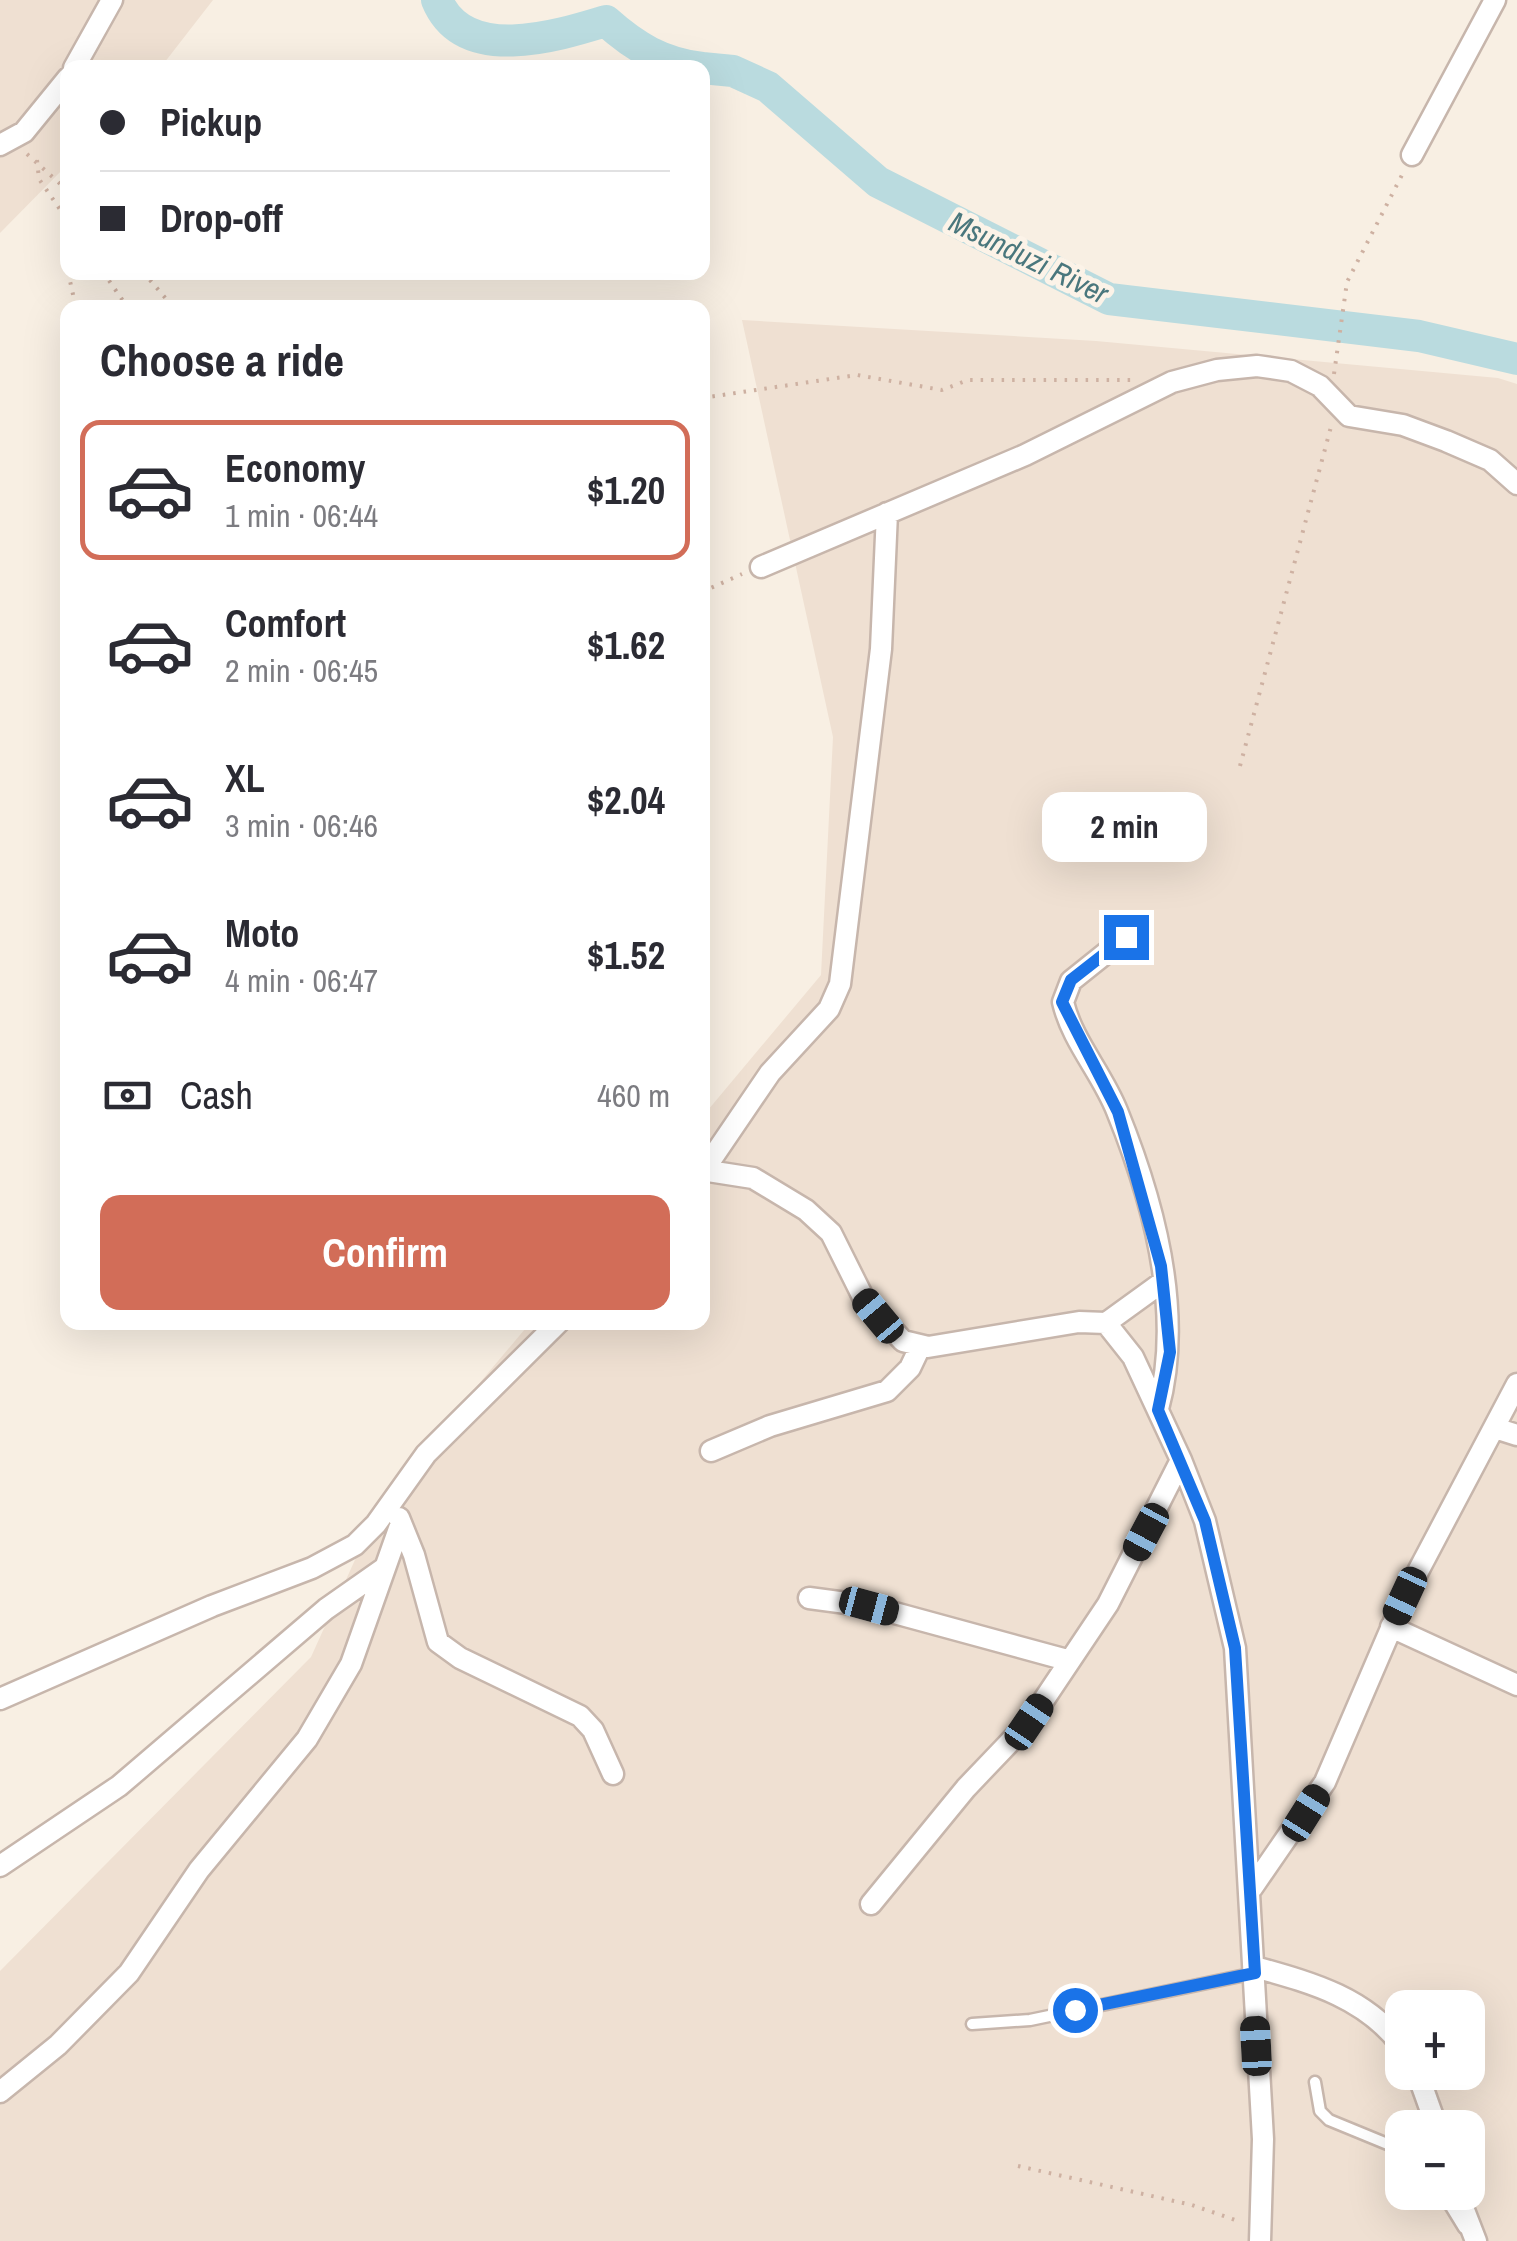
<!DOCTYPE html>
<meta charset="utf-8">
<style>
:root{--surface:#fff;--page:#f2f2f3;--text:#2b2b33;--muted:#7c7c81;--line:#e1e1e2;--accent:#d26d58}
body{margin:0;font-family:"Archivo Narrow",sans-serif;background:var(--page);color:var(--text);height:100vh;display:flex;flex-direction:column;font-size:38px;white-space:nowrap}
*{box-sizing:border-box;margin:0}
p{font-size:32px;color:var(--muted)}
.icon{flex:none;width:55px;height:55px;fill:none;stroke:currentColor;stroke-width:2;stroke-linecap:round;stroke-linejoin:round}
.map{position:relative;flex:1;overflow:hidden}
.sheet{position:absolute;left:60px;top:300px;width:650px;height:1030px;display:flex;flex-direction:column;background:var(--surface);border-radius:20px;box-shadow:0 10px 40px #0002}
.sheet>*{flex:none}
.hud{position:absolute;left:60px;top:60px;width:650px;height:220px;border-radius:20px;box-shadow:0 10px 40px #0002;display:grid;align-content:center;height:220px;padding:0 40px;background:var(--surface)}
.fabs{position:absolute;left:1385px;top:1990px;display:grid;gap:20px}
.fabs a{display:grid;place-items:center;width:100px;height:100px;border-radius:20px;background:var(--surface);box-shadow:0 10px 40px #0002;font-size:50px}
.end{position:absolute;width:45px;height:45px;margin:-22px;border:12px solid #1a73e8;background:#fff;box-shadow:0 0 0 5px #fff}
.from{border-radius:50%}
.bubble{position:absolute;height:70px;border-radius:20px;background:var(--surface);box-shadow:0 10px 40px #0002;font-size:32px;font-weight:700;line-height:70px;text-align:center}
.car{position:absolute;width:30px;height:60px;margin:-30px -15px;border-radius:12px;box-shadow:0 0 8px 2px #0007;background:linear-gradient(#222 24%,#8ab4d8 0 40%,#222 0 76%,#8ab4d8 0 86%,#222 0)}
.hud b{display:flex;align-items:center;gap:35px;height:95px;font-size:38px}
.hud b+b{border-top:2px solid var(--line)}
.hud i{width:25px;height:25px;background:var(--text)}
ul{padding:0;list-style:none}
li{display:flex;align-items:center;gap:30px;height:140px;margin:0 20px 15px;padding:0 20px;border:5px solid transparent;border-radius:20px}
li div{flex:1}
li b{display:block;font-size:38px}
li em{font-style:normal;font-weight:700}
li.selected{border-color:var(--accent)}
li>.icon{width:90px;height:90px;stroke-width:1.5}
h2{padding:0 40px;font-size:45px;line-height:120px}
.pay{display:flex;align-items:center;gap:25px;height:110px;padding:0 40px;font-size:38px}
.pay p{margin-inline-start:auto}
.cta{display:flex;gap:20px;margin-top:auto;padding:20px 40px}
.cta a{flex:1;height:115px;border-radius:20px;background:var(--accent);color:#fff;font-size:40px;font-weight:700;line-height:115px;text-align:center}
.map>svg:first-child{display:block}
.residential{fill:#efe0d2;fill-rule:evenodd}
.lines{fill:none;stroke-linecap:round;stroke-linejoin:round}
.river{stroke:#badbdf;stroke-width:32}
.lane-casing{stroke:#c7b6ac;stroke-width:15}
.street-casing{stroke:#c7b6ac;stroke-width:25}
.path{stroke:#ceb1a2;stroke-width:4;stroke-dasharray:2.5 8;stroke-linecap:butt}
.lane{stroke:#fff;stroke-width:10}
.street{stroke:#fff;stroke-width:20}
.route{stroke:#1a73e8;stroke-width:12}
.labels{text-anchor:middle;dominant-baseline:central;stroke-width:10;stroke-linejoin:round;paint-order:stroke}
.water-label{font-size:30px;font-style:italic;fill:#4a777d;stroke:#fcf3e8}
</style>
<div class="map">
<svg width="1517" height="2241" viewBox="0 0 1517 2241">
<rect width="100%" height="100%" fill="#f8efe3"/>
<path class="residential" d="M0,0H213L161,67L68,68L67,165L0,233Z
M742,320L1096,341L1498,378L1517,384V2241H0V1971L311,1657L383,1498L530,1323L702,1322L703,1116L821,975L833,737ZM1402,2008H1468V2072H1402ZM1402,2128H1468V2192H1402Z"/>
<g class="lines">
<path class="river" d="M437,0C464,65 557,36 606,21C635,47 662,63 702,68
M702,68L733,71L768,87L878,182L1109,299L1419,336L1517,359"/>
<g class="lane-casing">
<path id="lane" d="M972,2024L1030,2020L1255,1973
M1315,2082L1320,2111L1329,2120L1402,2150
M1442,2192L1464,2228"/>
</g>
<g class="street-casing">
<path id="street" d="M74,68L112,0
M0,145L24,132L68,78
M1412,155L1495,0
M761,567L1025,455L1172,382L1217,370L1257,366L1291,371L1320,386L1349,416L1403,425L1446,441L1490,460L1517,484
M1126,937L1071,981L1063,1002C1072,1041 1102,1073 1117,1111C1154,1202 1184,1313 1158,1409
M706,1167L770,1073L829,1009L840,984L881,649L887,513
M702,1170L753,1178L806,1210L831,1233L864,1299L903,1341L928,1347L1079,1322L1106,1323L1164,1281
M1106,1323L1133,1357L1181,1460L1205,1521L1235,1648L1263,2139L1260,2241
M1495,1428L1517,1435
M711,1451L770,1426L887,1391L910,1368L920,1347
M399,1518L414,1555L438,1642L460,1658L580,1716L593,1730L613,1774
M809,1598L869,1606L1067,1660
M1391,1627L1517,1685
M0,1699L212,1606L312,1568L355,1545L376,1524L426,1454L559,1322
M0,1866L119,1786L326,1609L383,1569
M1252,1888L1325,1782L1405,1596L1517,1384
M871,1904L966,1788L1029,1722L1108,1604L1181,1460
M1255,1967C1312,1983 1365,1997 1402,2046
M1417,2072L1437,2128
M0,2092L58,2045L129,1973L199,1870L307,1739L351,1664L401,1523
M1457,2192L1476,2241"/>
</g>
<path class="path" d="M27,154L68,191
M37,160L39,179L68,221
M68,238L63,250L68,269
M68,272L76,308
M103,272L128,308
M143,272L174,308
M1334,374L1347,282L1403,173
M702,398L857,375L942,390L968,380H1132
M702,592L742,574
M1240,766L1332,423
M1018,2166L1192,2205L1241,2222"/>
<use href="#lane" class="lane"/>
<use href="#street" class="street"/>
</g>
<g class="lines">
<path class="route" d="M1075,2010L1255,1973L1235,1648L1205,1521L1158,1410L1170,1352L1161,1266L1118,1112L1062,1002L1071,980L1126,937"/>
</g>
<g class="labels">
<g class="water-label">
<text transform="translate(1029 257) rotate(26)">Msunduzi River</text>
</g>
</g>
</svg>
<div class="fabs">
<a>+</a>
<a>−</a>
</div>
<i class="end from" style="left:1075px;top:2010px"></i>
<i class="end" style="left:1126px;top:937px"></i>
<div class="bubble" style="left:1042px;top:792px;width:165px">2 min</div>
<i class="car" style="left:878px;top:1316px;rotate:320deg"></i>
<i class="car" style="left:1146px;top:1532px;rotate:208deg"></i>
<i class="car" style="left:1405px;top:1596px;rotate:205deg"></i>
<i class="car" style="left:869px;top:1606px;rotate:105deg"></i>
<i class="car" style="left:1029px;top:1722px;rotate:34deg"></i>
<i class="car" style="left:1306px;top:1813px;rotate:32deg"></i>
<i class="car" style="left:1256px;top:2046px;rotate:357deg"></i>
<div class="hud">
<b><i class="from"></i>Pickup</b>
<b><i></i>Drop-off</b>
</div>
<section class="sheet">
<h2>Choose a ride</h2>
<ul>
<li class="selected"><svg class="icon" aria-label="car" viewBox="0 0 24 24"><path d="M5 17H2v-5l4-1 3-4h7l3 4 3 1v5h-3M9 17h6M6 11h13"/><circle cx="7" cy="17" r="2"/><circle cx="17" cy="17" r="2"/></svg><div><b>Economy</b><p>1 min · 06:44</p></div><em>$1.20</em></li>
<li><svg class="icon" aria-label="car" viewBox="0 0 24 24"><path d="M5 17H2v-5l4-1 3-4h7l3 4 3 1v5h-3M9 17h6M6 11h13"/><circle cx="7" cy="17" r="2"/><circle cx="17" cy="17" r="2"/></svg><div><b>Comfort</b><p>2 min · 06:45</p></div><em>$1.62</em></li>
<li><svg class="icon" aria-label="car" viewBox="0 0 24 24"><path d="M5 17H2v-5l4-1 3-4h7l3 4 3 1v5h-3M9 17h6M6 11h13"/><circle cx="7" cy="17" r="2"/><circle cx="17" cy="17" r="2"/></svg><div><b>XL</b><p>3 min · 06:46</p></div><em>$2.04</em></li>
<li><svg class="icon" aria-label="car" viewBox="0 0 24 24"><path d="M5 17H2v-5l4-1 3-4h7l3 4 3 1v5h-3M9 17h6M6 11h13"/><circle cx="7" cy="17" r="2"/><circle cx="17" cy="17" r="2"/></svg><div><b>Moto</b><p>4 min · 06:47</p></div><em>$1.52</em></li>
</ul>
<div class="pay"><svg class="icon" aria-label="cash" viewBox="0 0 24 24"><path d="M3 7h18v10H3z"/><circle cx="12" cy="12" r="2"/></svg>Cash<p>460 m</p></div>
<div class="cta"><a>Confirm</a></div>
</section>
</div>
